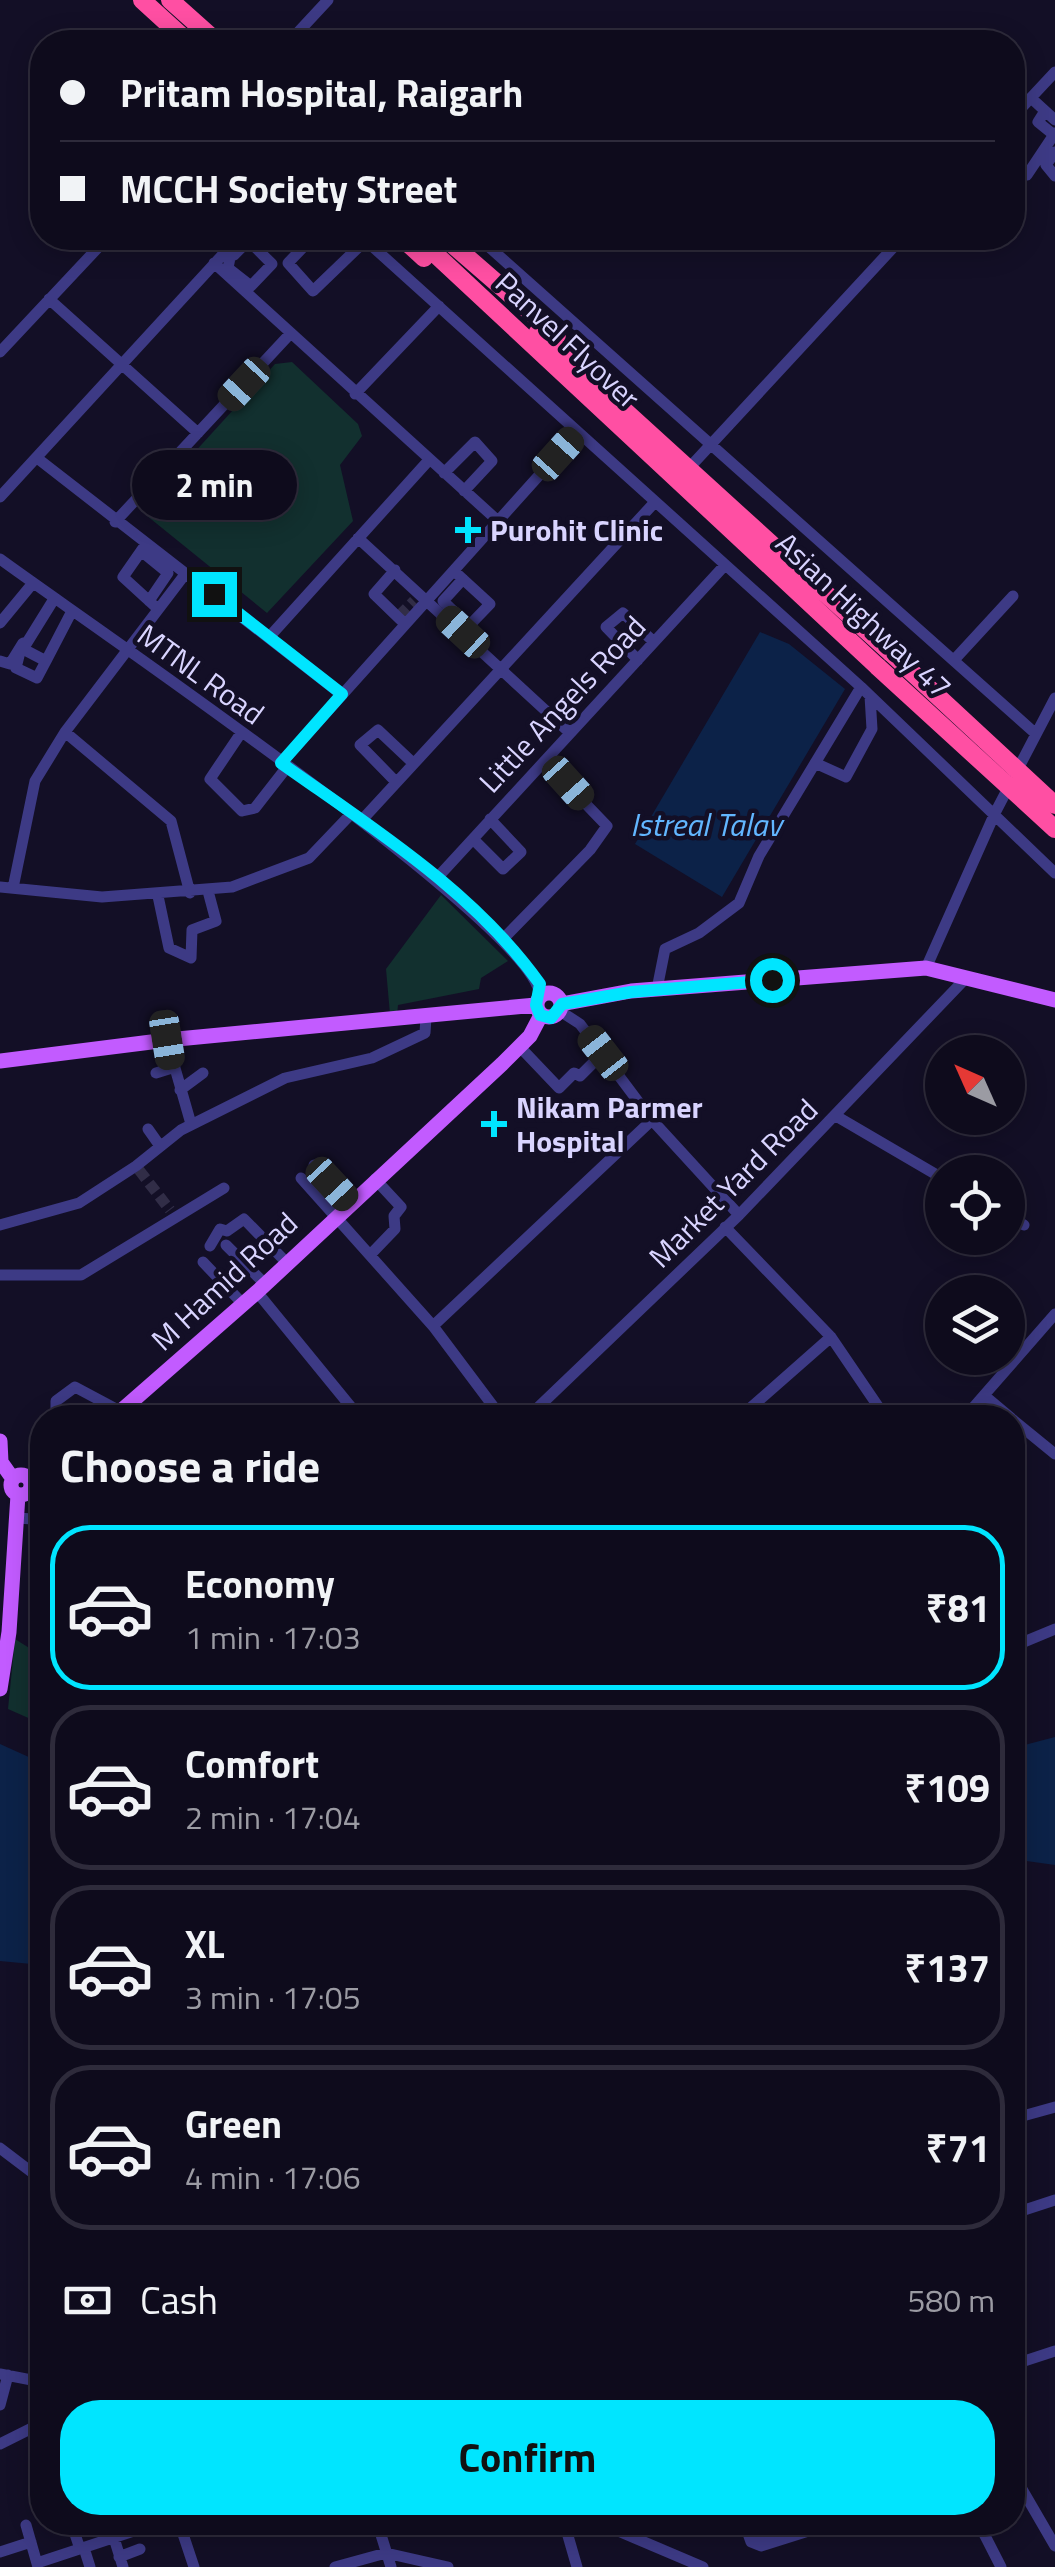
<!DOCTYPE html>
<meta charset="utf-8">
<style>
:root{--surface:#0e0b1c;--page:#1c1929;--text:#f1f3f6;--muted:#9b9ba3;--line:#2e2b3b;--accent:#00e5ff}
body{margin:0;font-family:"Titillium Web",sans-serif;background:var(--page);color:var(--text);height:100vh;display:flex;flex-direction:column;font-size:38px;white-space:nowrap}
*{box-sizing:border-box;margin:0}
p{font-size:32px;color:var(--muted)}
.icon{flex:none;width:55px;height:55px;fill:none;stroke:currentColor;stroke-width:2;stroke-linecap:round;stroke-linejoin:round}
.map{position:relative;flex:1;overflow:hidden}
.sheet{position:absolute;left:30px;top:1405px;width:995px;height:1130px;display:flex;flex-direction:column;background:var(--surface);border-radius:40px;box-shadow:0 5px 25px #0003,0 0 0 2px var(--line)}
.sheet>*{flex:none}
.guide{position:absolute;left:30px;top:30px;width:995px;height:220px;border-radius:40px;box-shadow:0 5px 25px #0003,0 0 0 2px var(--line);display:grid;align-content:center;height:220px;padding:0 30px;background:var(--surface)}
.needle{width:65px;rotate:315deg}
.fabs{position:absolute;left:925px;top:1035px;display:grid;gap:20px}
.fabs a{display:grid;place-items:center;width:100px;height:100px;border-radius:50%;background:var(--surface);box-shadow:0 5px 25px #0003,0 0 0 2px var(--line);font-size:50px}
.end{position:absolute;width:45px;height:45px;margin:-22px;border:12px solid #00e5ff;background:#111;box-shadow:0 0 0 5px #111}
.from{border-radius:50%}
.bubble{position:absolute;height:70px;border-radius:35px;background:var(--surface);box-shadow:0 5px 25px #0003,0 0 0 2px var(--line);font-size:32px;font-weight:700;line-height:70px;text-align:center}
.car{position:absolute;width:30px;height:60px;margin:-30px -15px;border-radius:12px;box-shadow:0 0 8px 2px #0007;background:linear-gradient(#222 24%,#8ab4d8 0 40%,#222 0 76%,#8ab4d8 0 86%,#222 0)}
.guide b{display:flex;align-items:center;gap:35px;height:95px;font-size:38px}
.guide b+b{border-top:2px solid var(--line)}
.guide i{width:25px;height:25px;background:var(--text)}
ul{padding:0;list-style:none}
li{display:flex;align-items:center;gap:30px;height:165px;margin:0 20px 15px;padding:0 10px;border:5px solid var(--line);border-radius:40px}
li div{flex:1}
li b{display:block;font-size:38px}
li em{font-style:normal;font-weight:700}
li.current{border-color:var(--accent)}
li>.icon{width:90px;height:90px;stroke-width:1.5}
h2{padding:0 30px;font-size:45px;line-height:120px}
.pay{display:flex;align-items:center;gap:25px;height:110px;padding:0 30px;font-size:38px}
.pay p{margin-inline-start:auto}
.cta{display:flex;gap:20px;margin-top:auto;padding:20px 30px}
.cta a{flex:1;height:115px;border-radius:40px;background:var(--accent);color:#111;font-size:40px;font-weight:700;line-height:115px;text-align:center}
.map>svg:first-child{display:block}
.green{fill:#12302f}
.water{fill:#0c2248}
.lines{fill:none;stroke-linecap:round;stroke-linejoin:round}
.minor-tunnel{stroke:#312d47;stroke-width:11;stroke-dasharray:11 5.5;stroke-linecap:butt}
.minor{stroke:#3d3a85;stroke-width:11}
.major{stroke:#c25bff;stroke-width:15}
.highway{stroke:#ff4fa3;stroke-width:18}
.highway-bridge{stroke:#ff4fa3;stroke-width:18}
.route{stroke:#00e5ff;stroke-width:12}
.poi-dot{fill:#00e5ff;stroke:#130f26;stroke-width:4}
.labels{text-anchor:middle;dominant-baseline:central;stroke-width:9;stroke-linejoin:round;paint-order:stroke}
.street-label{font-size:30px;fill:#d9d4ff;stroke:#130f26}
.poi-label{font-size:30px;font-weight:bold;fill:#d9d4ff;stroke:#130f26;text-anchor:start}
.water-label{font-size:32px;font-style:italic;fill:#62b6ff;stroke:#130f26}
</style>
<div class="map">
<svg width="1055" height="2567" viewBox="0 0 1055 2567">
<rect width="100%" height="100%" fill="#130f26"/>
<path class="green" d="M292,362L358,424L362,436L340,465L353,521L267,613L141,511L275,364Z
M441,895L508,961L481,978L479,989L398,1005L397,1015L390,1014L386,969Z
M15,1639L42,1656V1724L8,1709Z"/>
<path class="water" d="M760,632L789,644L845,689L722,897L635,844Z
M1055,1737V1865L1013,1859V1748Z
M0,1744L42,1763V1965L0,1961Z"/>
<g class="lines">
<path class="minor-tunnel" d="M399,616L414,601
M139,1170L170,1210"/>
<path class="minor" d="M289,42L328,0
M1031,98L1055,120
M1045,111L1038,122L1054,135
M1012,118L1055,72
M1055,152L1046,165L1055,176
M1012,169L1027,175L1055,133
M312,238L288,263L313,291L366,240
M363,238L861,687L1055,873
M479,238L1036,734
M228,248L234,255L242,247
M224,252L230,258L228,268L251,286L272,264L246,238
M214,263L498,521
M49,299L198,433
M0,352L107,238
M355,394L439,306
M37,458L342,695
M690,467L902,238
M444,473L475,442L492,461L464,491
M0,497L238,238
M115,522L289,335
M358,538L570,733
M146,544L123,577L158,609
M141,551L168,573L149,601
M0,559C80,618 536,926 540,996
M395,570L374,594L405,624
M454,571L490,604L463,632
M463,579L443,601L465,622
M54,599L23,649L46,661L72,611
M0,623L33,583
M271,635L429,460
M19,656L16,668L37,678L46,661
M638,660L606,627L623,613L654,642
M954,660L1013,596
M0,661L10,664L23,643
M65,732L171,821L190,893
M241,733L210,779L242,811L255,808L287,767
M281,763L578,432
M815,763L846,777L872,729L870,696
M396,782L360,745L378,730L413,763
M361,821L655,502
M473,839L503,869L521,852L490,819
M437,878L725,565
M0,887L102,897L232,887L309,858L351,814
M13,888L35,781L65,732L186,573
M158,896L169,948L191,958L192,930L216,921L208,891
M502,940L590,850L607,826L556,773
M926,968L995,813L1055,698
M657,989L665,949L699,933L739,903L759,856L861,687
M560,1011L580,1024L652,1120L739,1215
M167,1040L191,1124
M519,1046L559,1088L574,1073L580,1076L603,1053
M156,1073L172,1068
M180,1090L203,1073
M836,1116L942,1178
M148,1129L160,1146
M314,1165L349,1202
M301,1178L433,1326L502,1418
M1008,1216L1024,1225
M0,1225L79,1203L136,1166L181,1130L285,1078L372,1058L425,1033L426,1017
M725,1227L831,1337L886,1418
M226,1245L265,1284
M210,1246L220,1229L227,1231L244,1219L287,1263
M371,1254L395,1229L394,1216L401,1207L375,1179
M203,1262L243,1304
M0,1275H81L224,1188
M257,1292L360,1418
M433,1326L652,1120
M986,1397L1011,1418
M56,1418V1401L75,1387L120,1411
M527,1418L739,1215L967,977
M739,1418L831,1337
M964,1418L1055,1314
M1012,1419L1055,1454
M17,1518L33,1519L42,1527
M1012,1647L1055,1629
M1012,2119L1055,2107
M0,2148L42,2180
M1012,2214L1055,2200
M1012,2365L1055,2351
M0,2374L42,2382
M0,2405L8,2375
M0,2444L42,2423
M1012,2472L1055,2546
M71,2522L80,2549
M179,2522L194,2567
M377,2522L391,2567
M564,2522L577,2567
M597,2522L703,2567
M744,2522L751,2542L761,2546L837,2522
M978,2522L1001,2567
M26,2525L38,2567
M781,2531L811,2522
M757,2537L776,2532
M114,2538L123,2567
M84,2548L90,2567
M0,2552L31,2542
M119,2557L140,2549
M37,2563L161,2522
M335,2567L386,2553L448,2567"/>
<path class="major" d="M537 1005a12 12 0 1 1 24 0a12 12 0 1 1-24 0Z
M561,1004L631,991L926,968L1055,1000
M0,1061L167,1040L536,1005
M113,1418L257,1292L502,1064L530,1036L541,1015
M0,1441L1,1462L13,1479
M11 1485a10 10 0 1 1 20 0a10 10 0 1 1-20 0Z
M0,1689L9,1632L18,1495"/>
<path class="highway" d="M142,0L188,42
M170,0L217,42
M402,238L424,258
M418,238L878,667
M445,238L557,335
M538,332L891,653"/>
<path class="highway-bridge" d="M891,653L1055,805
M878,667L1055,829"/>
</g>
<g class="lines">
<path class="route" d="M214,594L342,694L281,763C371,827 475,892 540,984L536,1005L540,1015L551,1018L562,1004L631,992L772,980"/>
</g>
<g class="poi-dot">
<path d="M463 515h10v10h10v10h-10v10h-10v-10h-10v-10h10z"/>
<path d="M489 1109h10v10h10v10h-10v10h-10v-10h-10v-10h10z"/>
</g>
<g class="labels">
<g class="street-label">
<text transform="translate(568 340) rotate(43)">Panvel Flyover</text>
<text transform="translate(864 615) rotate(43)">Asian Highway 47</text>
<text transform="translate(201 674) rotate(36)">MTNL Road</text>
<text transform="translate(562 704) rotate(-47)">Little Angels Road</text>
<text transform="translate(733 1183) rotate(-45)">Market Yard Road</text>
<text transform="translate(224 1281) rotate(-43)">M Hamid Road</text>
</g>
<g class="poi-label">
<text x="490" y="530">Purohit Clinic</text>
<text x="516" y="1107">Nikam Parmer<tspan x="516" dy="34">Hospital</tspan></text>
</g>
<g class="water-label">
<text x="706" y="824">Istreal Talav</text>
</g>
</g>
</svg>
<div class="fabs">
<a><svg class="needle" viewBox="-14 -14 28 28"><path d="M0-13l5 13h-10z" fill="#e53935"/><path d="M0 13l5-13h-10z" fill="#9b9ba3"/></svg></a>
<a><svg class="icon" aria-label="locate" viewBox="0 0 24 24"><circle cx="12" cy="12" r="6"/><path d="M12 2v4M12 18v4M2 12h4M18 12h4"/></svg></a>
<a><svg class="icon" aria-label="layers" viewBox="0 0 24 24"><path d="M12 4l9 5-9 5-9-5zM3 14l9 5 9-5"/></svg></a>
</div>
<i class="end from" style="left:772px;top:980px"></i>
<i class="end" style="left:214px;top:594px"></i>
<div class="bubble" style="left:132px;top:450px;width:165px">2 min</div>
<i class="car" style="left:244px;top:384px;rotate:223deg"></i>
<i class="car" style="left:558px;top:454px;rotate:42deg"></i>
<i class="car" style="left:463px;top:632px;rotate:313deg"></i>
<i class="car" style="left:568px;top:783px;rotate:138deg"></i>
<i class="car" style="left:167px;top:1040px;rotate:171deg"></i>
<i class="car" style="left:603px;top:1053px;rotate:322deg"></i>
<i class="car" style="left:332px;top:1184px;rotate:137deg"></i>
<div class="guide">
<b><i class="from"></i>Pritam Hospital, Raigarh</b>
<b><i></i>MCCH Society Street</b>
</div>
<section class="sheet">
<h2>Choose a ride</h2>
<ul>
<li class="current"><svg class="icon" aria-label="car" viewBox="0 0 24 24"><path d="M5 17H2v-5l4-1 3-4h7l3 4 3 1v5h-3M9 17h6M6 11h13"/><circle cx="7" cy="17" r="2"/><circle cx="17" cy="17" r="2"/></svg><div><b>Economy</b><p>1 min · 17:03</p></div><em>₹81</em></li>
<li><svg class="icon" aria-label="car" viewBox="0 0 24 24"><path d="M5 17H2v-5l4-1 3-4h7l3 4 3 1v5h-3M9 17h6M6 11h13"/><circle cx="7" cy="17" r="2"/><circle cx="17" cy="17" r="2"/></svg><div><b>Comfort</b><p>2 min · 17:04</p></div><em>₹109</em></li>
<li><svg class="icon" aria-label="car" viewBox="0 0 24 24"><path d="M5 17H2v-5l4-1 3-4h7l3 4 3 1v5h-3M9 17h6M6 11h13"/><circle cx="7" cy="17" r="2"/><circle cx="17" cy="17" r="2"/></svg><div><b>XL</b><p>3 min · 17:05</p></div><em>₹137</em></li>
<li><svg class="icon" aria-label="car" viewBox="0 0 24 24"><path d="M5 17H2v-5l4-1 3-4h7l3 4 3 1v5h-3M9 17h6M6 11h13"/><circle cx="7" cy="17" r="2"/><circle cx="17" cy="17" r="2"/></svg><div><b>Green</b><p>4 min · 17:06</p></div><em>₹71</em></li>
</ul>
<div class="pay"><svg class="icon" aria-label="cash" viewBox="0 0 24 24"><path d="M3 7h18v10H3z"/><circle cx="12" cy="12" r="2"/></svg>Cash<p>580 m</p></div>
<div class="cta"><a>Confirm</a></div>
</section>
</div>
